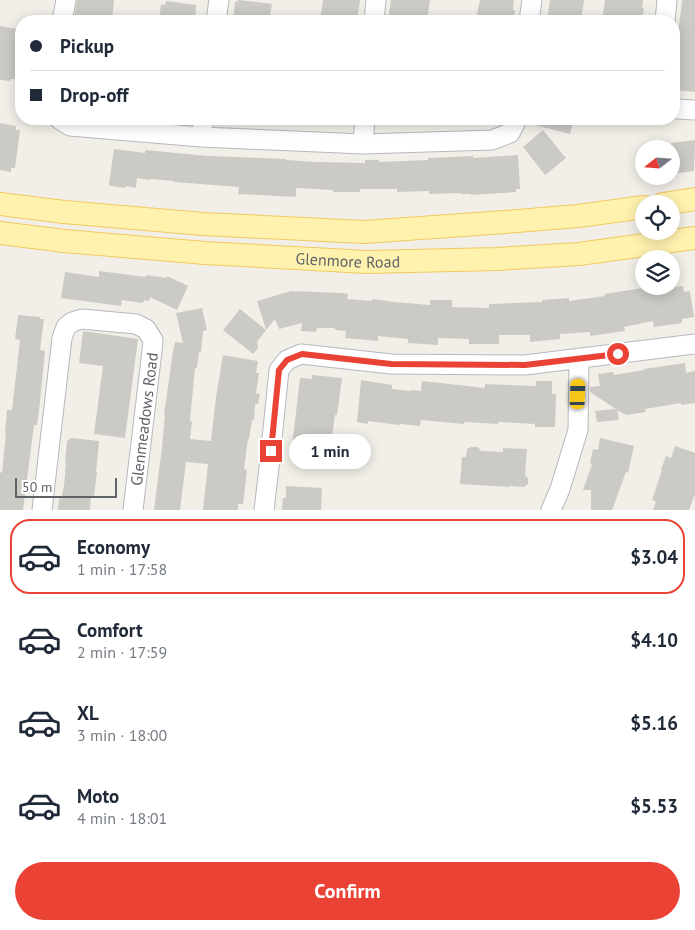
<!DOCTYPE html>
<meta charset="utf-8">
<style>
:root{--surface:#fff;--page:#f2f2f3;--text:#1f2937;--muted:#747a83;--line:#e0e1e3;--accent:#ea4335}
body{margin:0;font-family:"PT Sans",sans-serif;background:var(--page);color:var(--text);height:100vh;display:flex;flex-direction:column;font-size:19px;white-space:nowrap}
*{box-sizing:border-box;margin:0}
p{font-size:16px;color:var(--muted)}
.icon{flex:none;width:28px;height:28px;fill:none;stroke:currentColor;stroke-width:2;stroke-linecap:round;stroke-linejoin:round}
.map{position:relative;height:510px;overflow:hidden}
.side{display:flex;flex-direction:column;background:var(--surface);flex:1}
.side>*{flex:none}
.guide{position:absolute;left:15px;top:15px;width:665px;height:110px;border-radius:20px;box-shadow:0 2px 12px #0003;display:grid;align-content:center;height:110px;padding:0 15px;background:var(--surface)}
.needle{width:32px;rotate:253deg}
.controls{position:absolute;left:635px;top:140px;display:grid;gap:10px}
.controls a{display:grid;place-items:center;width:45px;height:45px;border-radius:50%;background:var(--surface);box-shadow:0 2px 12px #0003;font-size:25px}
.scale{position:absolute;left:15px;bottom:12px;width:102px;box-sizing:border-box;padding-left:5px;border:2px solid #5f6368;border-top:0;font-size:14px;line-height:18px;white-space:nowrap;color:#5f6368;-webkit-text-stroke:4px #fff;paint-order:stroke}
.end{position:absolute;width:22px;height:22px;margin:-11px;border:6px solid #ea4335;background:#fff;box-shadow:0 0 0 2px #fff}
.from{border-radius:50%}
.bubble{position:absolute;height:35px;border-radius:18px;background:var(--surface);box-shadow:0 2px 12px #0003;font-size:16px;font-weight:800;line-height:35px;text-align:center}
.car{position:absolute;width:15px;height:30px;margin:-15px -8px;border-radius:6px;box-shadow:0 0 4px 1px #0007;background:linear-gradient(#f5c518 24%,#345 0 40%,#f5c518 0 76%,#345 0 86%,#f5c518 0)}
.guide b{display:flex;align-items:center;gap:18px;height:48px;font-size:19px}
.guide b+b{border-top:1px solid var(--line)}
.guide i{width:12px;height:12px;background:var(--text)}
ul{padding:9px 0 0;list-style:none}
li{display:flex;align-items:center;gap:15px;height:75px;margin:0 10px 8px;padding:0 5px;border:2px solid transparent;border-radius:20px}
li div{flex:1}
li b{display:block;font-size:19px}
li em{font-style:normal;font-weight:800}
li.current{border-color:var(--accent)}
li>.icon{width:45px;height:45px;stroke-width:1.5}
.primary-button{display:flex;gap:10px;margin-top:auto;padding:10px 15px}
.primary-button a{flex:1;height:58px;border-radius:30px;background:var(--accent);color:#fff;font-size:20px;font-weight:800;line-height:58px;text-align:center}
.map>svg:first-child{display:block}
.building{fill:#cccac5}
.lines{fill:none;stroke-linecap:round;stroke-linejoin:round}
.minor-casing{stroke:#b5b8bc;stroke-width:21}
.major-casing{stroke:#f2c960;stroke-width:24}
.minor{stroke:#fff;stroke-width:19}
.major{stroke:#fff2af;stroke-width:22}
.route{stroke:#ea4335;stroke-width:6}
.labels{text-anchor:middle;dominant-baseline:central;stroke-width:5;stroke-linejoin:round;paint-order:stroke}
.street-label{font-size:16px;fill:#5f6368;stroke:#fff}
</style>
<div class="map">
<svg width="695" height="510" viewBox="0 0 695 510">
<rect width="100%" height="100%" fill="#f1efe8"/>
<path class="building" d="M77,0H114L112,21L74,17Z
M239,0L272,4L269,21H233L235,2Z
M323,0H360L357,21H320Z
M391,0H430L427,21H388Z
M480,0H514L513,10L515,11L514,21H477V19H476Z
M550,0H584L581,21H547Z
M605,0H643L642,8H644L642,21H602Z
M683,0H695V92L674,90V50H676L682,1Z
M166,1L196,5L195,21H159L161,4L165,5Z
M0,26L17,29V32H21V79H11L10,81L0,80Z
M528,119H574L570,134L527,123Z
M0,123L16,126V130H20L15,168H11V172L0,170Z
M543,130L566,158L545,175L523,147Z
M695,140L694,171L671,174V143Z
M114,149L145,153V150L208,156L286,159V160L316,162L365,163V160H379V162L428,160V158L473,156V158L518,155L520,189H516V192L471,195V194H461V193L429,194V191L397,192V189H360V192H333V190L296,188V197L238,194L239,187L174,182V181L150,179V180L137,178L136,188L126,186L125,188L110,186L109,184Z
M99,271L146,277V275L167,278V276L188,286L177,310L150,297L149,301L144,300L143,303L122,300L121,306L61,298L65,272L99,277Z
M656,286H658V289L683,286L684,292L690,291L694,317L682,319V323L654,327L653,321L624,327L625,331L590,336V332L560,334V339L530,342V335H499V344H469V339L438,338V345L408,343V339L378,336V341L345,338L346,331L336,330L334,328H317L316,332L301,331L302,323L279,329L275,319L266,330L257,301L291,291L342,293L348,294L347,299L372,301L373,299L394,302L430,305V300H452V307L489,308V304L542,302V300L569,298V301L605,296L604,294Z
M202,308L207,330L203,331L201,352H199L197,368H195L190,421H192L190,439L211,441L216,397L223,355L258,361L256,373H259L256,393L260,394L258,404H255L254,420H252L249,439H248L244,469L247,470L243,504H238V510H203L208,464L186,462L180,510H154L162,447L165,415H164L173,351L175,342L183,343L176,313Z
M240,309L266,330L257,342L258,348L253,354L223,330Z
M18,315L40,317V319H44L40,350L45,351L39,411L37,425H34L23,510H0V472L2,473L6,433H5L7,410H12L20,340L15,339Z
M83,331L138,339L125,438L94,434L103,366L79,363Z
M685,363L686,373L695,371V403L681,405V403L645,409L646,412L626,415L617,410L619,420L597,422L595,411L616,409L590,392V387L600,386L598,374L613,372L614,375L644,370V369Z
M312,375L342,378L337,415H335L332,437H335V439L332,464L326,463V464L297,461L298,448L292,447L300,378L312,379Z
M361,380L392,385V389L410,391L412,390L421,391L422,381L485,388V384L536,386V381H552V394H556L555,427H535V424L498,422V424L464,422V424L421,420L420,426L400,424L399,425L368,421V424L357,422Z
M71,438L99,441L96,472H97L94,497H91L90,510H58L59,498L61,499L64,486L66,463H65L67,441Z
M600,438L634,446L628,473L626,472L612,510H591V490H583L592,464L590,463L593,449L598,450Z
M675,446L695,453V494L689,510H653L656,502L652,500L662,470H661L666,456L671,458Z
M471,447H478L481,451L503,452V448L527,449L525,475L528,478V484L524,487L510,486V487L460,484L462,457H466L467,449Z
M286,486L322,488L321,510H282L283,498H286Z"/>
<g class="lines">
<g class="minor-casing">
<path id="minor" d="M62,21L66,0
M216,21L219,0
M374,21L376,0
M529,21L532,0
M665,21L667,0
M674,107L678,109L695,110
M59,119L70,126L201,137L363,144L492,140L510,133L517,119
M201,137L204,119
M363,144L365,119
M42,510L62,338L66,327L72,322L82,319L136,324L146,329L153,340L152,351L133,510
M264,510L269,468L279,370L287,360L301,354L391,364L525,365L695,344
M551,510L560,489L578,430L579,359"/>
</g>
<g class="major-casing">
<g id="major">
<path d="M0,204L64,212L203,224L364,232L505,222L578,216L644,207"/>
<path d="M663,204L695,199"/>
<path id="s1" d="M0,233L64,241L205,253L367,262L497,259L579,254L695,238"/>
</g>
</g>
<use href="#minor" class="minor"/>
<use href="#major" class="major"/>
</g>
<g class="lines">
<path class="route" d="M271,451L279,370L287,360L302,354L391,364L525,365L618,354"/>
</g>
<g class="labels">
<g class="street-label">
<text stroke="none"><textPath href="#s1" startOffset="349">Glenmore Road</textPath></text>
<text transform="translate(144 419) rotate(-83)">Glenmeadows Road</text>
</g>
</g>
</svg>
<div class="controls">
<a><svg class="needle" viewBox="-14 -14 28 28"><path d="M0-13l5 13h-10z" fill="#e53935"/><path d="M0 13l5-13h-10z" fill="#747a83"/></svg></a>
<a><svg class="icon" aria-label="locate" viewBox="0 0 24 24"><circle cx="12" cy="12" r="6"/><path d="M12 2v4M12 18v4M2 12h4M18 12h4"/></svg></a>
<a><svg class="icon" aria-label="layers" viewBox="0 0 24 24"><path d="M12 4l9 5-9 5-9-5zM3 14l9 5 9-5"/></svg></a>
</div>
<div class="scale">50 m</div>
<i class="end from" style="left:618px;top:354px"></i>
<i class="end" style="left:271px;top:451px"></i>
<div class="bubble" style="left:289px;top:434px;width:82px">1 min</div>
<i class="car" style="left:578px;top:394px;rotate:2deg"></i>
<div class="guide">
<b><i class="from"></i>Pickup</b>
<b><i></i>Drop-off</b>
</div>
</div>
<section class="side">
<ul>
<li class="current"><svg class="icon" aria-label="car" viewBox="0 0 24 24"><path d="M5 17H2v-5l4-1 3-4h7l3 4 3 1v5h-3M9 17h6M6 11h13"/><circle cx="7" cy="17" r="2"/><circle cx="17" cy="17" r="2"/></svg><div><b>Economy</b><p>1 min · 17:58</p></div><em>$3.04</em></li>
<li><svg class="icon" aria-label="car" viewBox="0 0 24 24"><path d="M5 17H2v-5l4-1 3-4h7l3 4 3 1v5h-3M9 17h6M6 11h13"/><circle cx="7" cy="17" r="2"/><circle cx="17" cy="17" r="2"/></svg><div><b>Comfort</b><p>2 min · 17:59</p></div><em>$4.10</em></li>
<li><svg class="icon" aria-label="car" viewBox="0 0 24 24"><path d="M5 17H2v-5l4-1 3-4h7l3 4 3 1v5h-3M9 17h6M6 11h13"/><circle cx="7" cy="17" r="2"/><circle cx="17" cy="17" r="2"/></svg><div><b>XL</b><p>3 min · 18:00</p></div><em>$5.16</em></li>
<li><svg class="icon" aria-label="car" viewBox="0 0 24 24"><path d="M5 17H2v-5l4-1 3-4h7l3 4 3 1v5h-3M9 17h6M6 11h13"/><circle cx="7" cy="17" r="2"/><circle cx="17" cy="17" r="2"/></svg><div><b>Moto</b><p>4 min · 18:01</p></div><em>$5.53</em></li>
</ul>
<div class="primary-button"><a>Confirm</a></div>
</section>
